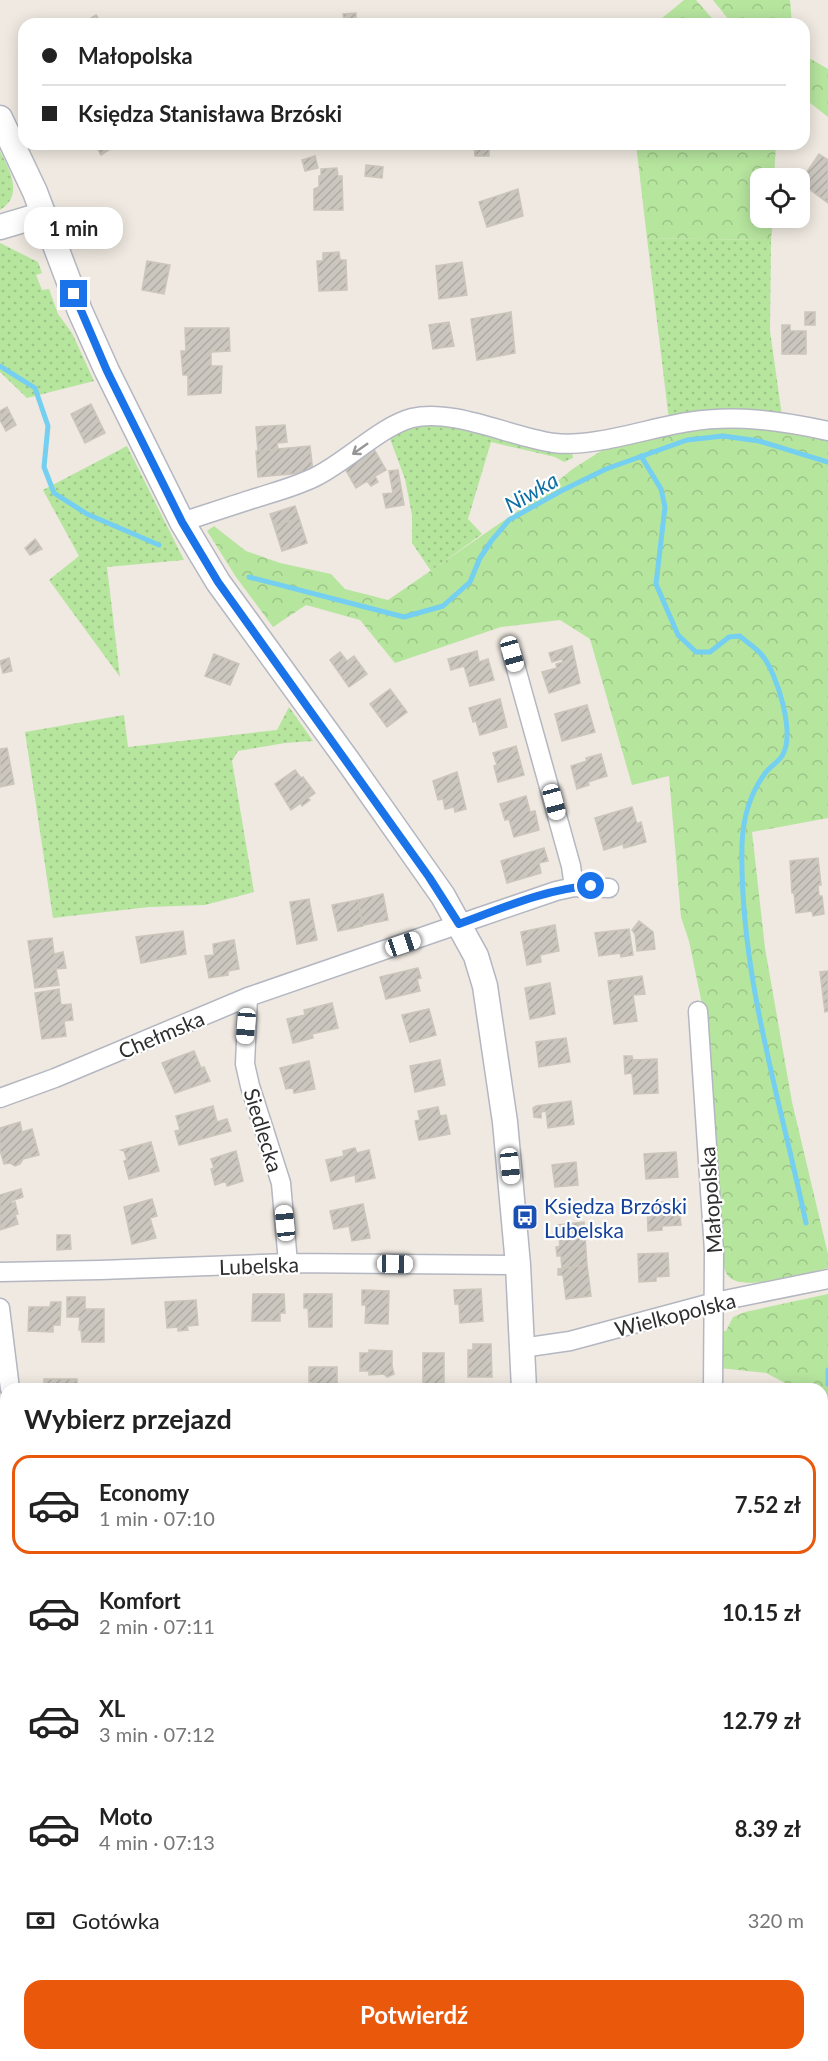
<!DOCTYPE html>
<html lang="pl">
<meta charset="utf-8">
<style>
:root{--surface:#fff;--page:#f6f6f6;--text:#222;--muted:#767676;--line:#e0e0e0;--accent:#ea580c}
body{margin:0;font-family:Lato,sans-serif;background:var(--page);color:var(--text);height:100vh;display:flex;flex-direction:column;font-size:22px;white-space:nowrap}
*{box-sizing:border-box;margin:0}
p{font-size:20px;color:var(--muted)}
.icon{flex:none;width:33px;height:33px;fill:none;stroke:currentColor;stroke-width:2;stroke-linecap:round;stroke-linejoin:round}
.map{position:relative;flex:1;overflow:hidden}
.drawer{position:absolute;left:0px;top:1383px;width:828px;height:678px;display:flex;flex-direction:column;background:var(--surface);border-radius:18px 18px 0 0;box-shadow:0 3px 15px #0003}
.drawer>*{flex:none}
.banner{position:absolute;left:18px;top:18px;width:792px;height:132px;border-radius:18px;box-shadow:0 3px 15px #0003;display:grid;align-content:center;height:132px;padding:0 24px;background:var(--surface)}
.buttons{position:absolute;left:750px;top:168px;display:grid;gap:12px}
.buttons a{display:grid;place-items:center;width:60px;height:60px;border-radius:12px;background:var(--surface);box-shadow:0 3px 15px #0003;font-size:30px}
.end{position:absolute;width:27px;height:27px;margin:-14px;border:8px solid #1a73e8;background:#fff;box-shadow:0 0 0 3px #fff}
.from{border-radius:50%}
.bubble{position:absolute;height:42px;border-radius:18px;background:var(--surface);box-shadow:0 3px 15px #0003;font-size:20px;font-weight:700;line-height:42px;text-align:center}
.car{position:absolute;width:18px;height:36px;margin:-18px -9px;border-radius:8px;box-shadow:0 0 4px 2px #0007;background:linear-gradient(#fff 24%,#345 0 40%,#fff 0 76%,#345 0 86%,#fff 0)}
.banner b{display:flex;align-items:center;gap:21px;height:57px;font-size:22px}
.banner b+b{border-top:2px solid var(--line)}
.banner i{width:15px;height:15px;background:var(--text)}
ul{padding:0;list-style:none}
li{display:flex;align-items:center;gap:18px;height:99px;margin:0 12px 9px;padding:0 12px;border:3px solid transparent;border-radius:18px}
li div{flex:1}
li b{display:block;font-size:22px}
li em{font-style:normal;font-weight:700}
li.active{border-color:var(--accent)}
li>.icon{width:54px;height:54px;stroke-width:1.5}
h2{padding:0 24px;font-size:27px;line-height:72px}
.pay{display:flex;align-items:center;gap:15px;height:66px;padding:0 24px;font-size:22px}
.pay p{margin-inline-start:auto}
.action{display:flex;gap:12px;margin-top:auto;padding:12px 24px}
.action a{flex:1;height:69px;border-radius:18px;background:var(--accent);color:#fff;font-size:24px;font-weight:700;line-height:69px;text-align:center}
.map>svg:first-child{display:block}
.grass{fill:url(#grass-dots)}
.forest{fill:url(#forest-crowns)}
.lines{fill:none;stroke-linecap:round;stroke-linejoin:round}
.stream{stroke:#75cff0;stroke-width:5}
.building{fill:url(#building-hatch);stroke:#cbc5ba;stroke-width:1.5}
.street-casing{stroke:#b4b7c1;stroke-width:21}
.secondary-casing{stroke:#b4b7c1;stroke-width:27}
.street{stroke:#fff;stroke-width:18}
.secondary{stroke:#fff;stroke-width:24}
.oneway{stroke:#969696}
.route{stroke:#1a73e8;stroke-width:8}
.labels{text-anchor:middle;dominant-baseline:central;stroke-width:4.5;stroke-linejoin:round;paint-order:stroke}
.street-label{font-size:21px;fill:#2e2e2e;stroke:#fff}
.transit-label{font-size:21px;fill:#164399;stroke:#fff;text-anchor:start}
.water-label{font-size:22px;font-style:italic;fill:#0d6fa3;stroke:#fff}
</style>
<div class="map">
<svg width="828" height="2061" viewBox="0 0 828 2061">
<defs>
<pattern id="grass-dots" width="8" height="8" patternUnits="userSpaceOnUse" patternTransform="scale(1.5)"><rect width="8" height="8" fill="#b6e59e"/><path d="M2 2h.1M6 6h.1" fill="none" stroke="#9dc588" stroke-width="1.8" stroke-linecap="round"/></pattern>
<pattern id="forest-crowns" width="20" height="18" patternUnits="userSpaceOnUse" patternTransform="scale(1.5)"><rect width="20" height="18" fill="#b6e59e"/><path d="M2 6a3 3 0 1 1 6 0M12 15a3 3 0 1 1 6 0" fill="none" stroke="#9dc588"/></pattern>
<pattern id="building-hatch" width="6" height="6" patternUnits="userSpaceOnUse" patternTransform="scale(1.5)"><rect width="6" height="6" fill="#cbc7bf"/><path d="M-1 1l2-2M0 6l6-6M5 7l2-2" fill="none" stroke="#afaba4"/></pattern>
</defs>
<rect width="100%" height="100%" fill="#efe9e1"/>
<path class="grass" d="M0,151C10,171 24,195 0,210Z
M647,238L771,240L770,331L782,416L669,420Z
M0,243L38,262L42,273L36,275L42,290L49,289L58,314L72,333L94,381L27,398L0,372Z
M431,421L572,452L573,458L564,462L555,457L491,442L468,519L482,534L431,571L412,543V515L405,479L389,436L399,429Z
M127,446L184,560L107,567L120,677L49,580L79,556L43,490Z
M289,707L313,741L285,743L238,751L232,761L254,892L205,905L149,907L53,918L25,732L124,715L128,747L277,730Z
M828,1768V1941H822V1771Z
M0,1967H6V2055H428V2061H0Z
M612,2055H738L739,2061H612Z"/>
<path class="forest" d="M684,0H696L717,24H655Z
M713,0H790L792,24H732Z
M804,55L828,69V117L804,98Z
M636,144H776L774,178H760V218H773L771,240L647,238Z
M706,423L787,427L828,440V818L752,832L765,948L792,1102L828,1254V1268C807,1273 742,1293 728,1276C724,1271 723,1260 721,1254L703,1009L689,941L681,917L669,776L632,785L590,639L560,620L501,627L395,663L360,620L306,605L273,627L236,577L207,531L214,526L246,551L280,563L331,574L345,589L388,600L535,499L574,468L617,441Z
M828,1294V1768L822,1771V1389H793L791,1386L766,1373L719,1368L720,1331H726L733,1317L745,1312Z
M428,2055H490V2061H428Z"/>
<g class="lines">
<path class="stream" d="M0,366L35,388L48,426L44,467L54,493L87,514L159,545
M641,456L661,489L665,507L656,584L678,635L696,652H710L729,637L740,636C746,642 755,647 761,654C777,672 796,734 782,756C778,762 771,766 766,772C750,793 743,818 742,844C739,973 780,1098 806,1223
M249,577L404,617L443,606L470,582L480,558L492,540L509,520L561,491L606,469L687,440L723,436L759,441L828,462
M828,1370V1384"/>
</g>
<path class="building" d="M356,13V22H344L343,14Z
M96,15L102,24H81Z
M95,144H118L101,155Z
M474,144H502V146L489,147V156H475Z
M819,154L828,160V203L800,182Z
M315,156L318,168L305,171L302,160Z
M366,165L383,167L382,178L365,176Z
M337,168L338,176H342L343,210H314V189L319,187V176H321V169Z
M518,189L523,216L487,227L479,202Z
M339,252L340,260H346L347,290L319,291L317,261H323V253Z
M147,261L170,265L164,294L142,290Z
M462,262L467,295L439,299L436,266Z
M511,312L515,353L477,360L471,319Z
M805,312H815V325H805Z
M449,322L454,346L433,349L429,325Z
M782,325H790V331H806V354H782Z
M185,328H229L230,351L211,352V366H222L221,393L188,395V375H183L181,351H186Z
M91,404L105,433L85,443L71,414Z
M7,407L16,425L6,431L0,420V411Z
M285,425L287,442L277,443L278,449L258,451L256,427Z
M310,446L313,472L258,477L256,451Z
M374,449L386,470L375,476L378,482L371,486L367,481L356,488L344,467Z
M398,470L404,505L386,508L383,494L393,493L389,471Z
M295,506L299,518L274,526L270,514Z
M299,518L307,543L282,551L274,526Z
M35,539L42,549L30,555L25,548Z
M572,646L580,683L549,693L542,672L557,668L556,664L563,662L562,659L552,662L549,653Z
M477,651L479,662L488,659L494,680L470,686L464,666L451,670L448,659Z
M340,652L347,661L354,656L367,674L349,687L330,660Z
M214,654L239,664L230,685L205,676Z
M9,658L12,671L3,673L0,661Z
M390,689L407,712L387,727L370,704Z
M500,699L507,727L480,735L476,721L473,722L469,708Z
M587,705L595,732L562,741L555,714Z
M516,746L524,775L498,782L494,766L497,765L493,753Z
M7,748L14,784L0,787V749Z
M601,754L607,776L588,782L589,785L577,789L571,766L587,761L586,758Z
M295,770L301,778L303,777L315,793L308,798L310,800L302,806L301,803L291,810L275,784Z
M457,772L466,809L455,812L454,807L445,809L443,799L438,800L433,781Z
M526,796L530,812L535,811L539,830L514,837L509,819L505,820L500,804Z
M632,807L637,824L641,822L646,842L624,848L623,844L604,850L595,818Z
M544,848L548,861L539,863L541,873L507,883L501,861Z
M818,858L821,885H818L819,896H822L824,914L813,916L812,911L796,913L794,893H792L790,861Z
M383,894L388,920L363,925L358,900Z
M309,899L317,940L297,944L290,902Z
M358,900L363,926L338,931L332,905Z
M639,921L653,932L655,949L637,951L635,934L632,930Z
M555,925L559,951L540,955L541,962L527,965L521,932Z
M629,929L633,955L621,957L620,953L599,956L595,933Z
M183,931L186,954L141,963L136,937Z
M52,938L54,954L63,952L66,968L56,969L59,985L35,988L28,941Z
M234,940L239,969L228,971V975L209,978L205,956L214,955L213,944Z
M418,968L421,978L417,979L420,991L386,999L380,977Z
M828,971V1011L825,1012L820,972Z
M642,976L645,994L633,995L637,1021L614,1024L608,981Z
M550,983L555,1014L530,1019L525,988Z
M59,989L61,1005L71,1004L73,1020L64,1021L66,1036L42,1039L35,993Z
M332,1003L338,1028L312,1034L313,1038L293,1043L287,1019L305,1015L304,1010Z
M429,1009L436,1035L410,1042L402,1015Z
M566,1038L570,1062L539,1067L536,1042Z
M194,1051L201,1068L204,1067L210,1081L175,1093L162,1063Z
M624,1056H632L633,1060L657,1059L658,1093L634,1094L632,1073L625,1074Z
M440,1060L445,1085L415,1092L410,1066Z
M309,1061L315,1089L294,1093L293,1088L286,1089L280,1068Z
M571,1101L574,1124L548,1128L546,1111L541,1112V1118L534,1117L533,1108L536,1106Z
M213,1106L217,1122L227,1119L231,1131L179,1145L175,1131L180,1130L176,1116Z
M438,1107L440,1116L446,1115L450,1134L419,1140L415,1121L420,1120L418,1111Z
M20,1122L22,1132L32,1129L39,1155L23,1159L20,1164L15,1166L10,1163L4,1164L0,1150V1128Z
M151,1142L159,1171L129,1179L124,1161L127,1160L124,1151L121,1150Z
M355,1148L357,1153L369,1150L375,1178L356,1182L355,1175L331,1181L326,1160L344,1156L343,1151Z
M236,1151L243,1181L227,1186L226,1181L215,1185L211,1169L214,1168L211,1159Z
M676,1152L678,1177L646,1179L644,1154Z
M576,1162L578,1185L555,1187L552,1165Z
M21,1189L23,1197L11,1201L12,1203L15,1202L18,1214H15L18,1224L0,1230V1195Z
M152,1199L157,1216L150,1218L156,1238L132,1244L124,1207Z
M678,1201L681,1225L662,1226V1230L648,1231L647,1203Z
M363,1204L370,1238L352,1241L349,1226L334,1229L330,1211Z
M584,1222L587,1265L562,1268L561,1256H557L556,1247L560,1246L558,1225Z
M57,1235H70L71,1249L57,1250Z
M668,1253L669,1276L656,1277V1281L639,1282L638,1254Z
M587,1265L591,1296L566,1299L563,1275H558V1269Z
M481,1289L483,1321L460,1323L459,1304H455L454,1290Z
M362,1290L389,1291L388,1324L365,1323L366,1305H362Z
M253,1294H284L285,1313H280V1321H252Z
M304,1294H332V1327H309L308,1308H304Z
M67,1297H85V1309H104V1342H82L81,1330H79L80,1317H67Z
M196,1300L198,1325L187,1326L188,1330L178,1331V1327L167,1328L165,1302Z
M51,1302H61L60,1325H53V1332L28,1331L29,1307H50Z
M473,1344H491L492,1377H468V1350H473Z
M369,1350L392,1351V1366L394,1374L387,1377L384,1374L369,1375V1371H360V1353H369Z
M423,1353H444V1385H423Z
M309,1367H337V1389H313V1382H309Z
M44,1379H77V1389H44Z
M542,2055H561L560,2061H542Z
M781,2055H804V2061H781Z"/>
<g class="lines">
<g class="street-casing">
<path id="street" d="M182,522C207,514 233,505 259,497C278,491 297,486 315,477C346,462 381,426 412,418C453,408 511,437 554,443C592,448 649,428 688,422C736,414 782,421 828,431
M512,654L571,866L574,887
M248,997L245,1064L250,1086L281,1183L288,1263
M698,1011L714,1251L713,1389
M0,1098L55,1078L248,997L474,919L556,891L574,887L609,888
M0,1272L100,1270L288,1263L518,1265
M0,1308L10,1389
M522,1348L570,1341L715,1302L828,1279
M0,1633L6,1632
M0,1960H6"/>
</g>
<g class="secondary-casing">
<path id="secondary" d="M0,118L35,192L80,311L107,371L182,522L218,582L348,761L443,896L476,956L485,986L505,1122L518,1265L524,1389
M0,227L44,214
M506,2055V2061"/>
</g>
<use href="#street" class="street"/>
<use href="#secondary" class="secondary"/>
</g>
<defs><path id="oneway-shaft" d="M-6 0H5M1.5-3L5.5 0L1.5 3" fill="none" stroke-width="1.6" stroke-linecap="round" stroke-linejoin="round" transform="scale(1.5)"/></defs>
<use class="oneway" href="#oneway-shaft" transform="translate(360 449) rotate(145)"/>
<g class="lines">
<path class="route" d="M74,294L107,371L182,522L218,582L429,877L459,924C500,909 548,888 591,886"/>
</g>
<defs>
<g id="bus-square" transform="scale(1.35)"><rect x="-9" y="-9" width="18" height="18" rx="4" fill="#1a4fb4" stroke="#fff"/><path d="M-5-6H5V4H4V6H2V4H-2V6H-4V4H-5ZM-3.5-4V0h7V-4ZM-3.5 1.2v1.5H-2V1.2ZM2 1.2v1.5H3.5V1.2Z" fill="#fff"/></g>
</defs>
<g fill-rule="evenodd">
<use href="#bus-square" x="525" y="1217"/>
</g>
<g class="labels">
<g class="street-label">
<text transform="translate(161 1034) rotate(-23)">Chełmska</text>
<text transform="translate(264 1130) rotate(73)">Siedlecka</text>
<text transform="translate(710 1200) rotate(-94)">Małopolska</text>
<text transform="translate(259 1265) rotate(-2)">Lubelska</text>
<text transform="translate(675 1314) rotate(-14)">Wielkopolska</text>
</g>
<g class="transit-label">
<text x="544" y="1205">Księdza Brzóski<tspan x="544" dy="24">Lubelska</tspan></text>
</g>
<g class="water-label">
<text transform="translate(531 492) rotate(-30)">Niwka</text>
</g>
</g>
</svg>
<div class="buttons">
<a><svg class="icon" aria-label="locate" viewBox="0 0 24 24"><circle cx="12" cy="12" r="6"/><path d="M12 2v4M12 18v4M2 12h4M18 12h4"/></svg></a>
</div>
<i class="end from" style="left:591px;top:886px"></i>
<i class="end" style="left:74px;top:294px"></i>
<div class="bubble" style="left:24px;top:207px;width:99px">1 min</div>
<i class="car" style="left:512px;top:654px;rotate:164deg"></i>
<i class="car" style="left:554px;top:802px;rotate:165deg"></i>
<i class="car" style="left:403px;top:944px;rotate:71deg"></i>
<i class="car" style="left:246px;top:1026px;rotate:185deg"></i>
<i class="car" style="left:510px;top:1166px;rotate:174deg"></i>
<i class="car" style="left:285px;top:1223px;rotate:354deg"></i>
<i class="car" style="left:395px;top:1264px;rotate:91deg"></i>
<div class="banner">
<b><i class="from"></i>Małopolska</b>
<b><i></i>Księdza Stanisława Brzóski</b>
</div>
<section class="drawer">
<h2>Wybierz przejazd</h2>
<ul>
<li class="active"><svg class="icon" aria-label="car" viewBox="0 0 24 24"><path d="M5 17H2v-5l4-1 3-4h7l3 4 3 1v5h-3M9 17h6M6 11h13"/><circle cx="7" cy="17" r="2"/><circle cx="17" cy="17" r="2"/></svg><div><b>Economy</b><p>1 min · 07:10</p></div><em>7.52 zł</em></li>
<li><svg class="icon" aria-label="car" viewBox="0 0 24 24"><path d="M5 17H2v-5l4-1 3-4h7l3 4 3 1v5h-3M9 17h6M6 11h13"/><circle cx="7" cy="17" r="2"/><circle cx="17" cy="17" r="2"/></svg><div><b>Komfort</b><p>2 min · 07:11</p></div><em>10.15 zł</em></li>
<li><svg class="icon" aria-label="car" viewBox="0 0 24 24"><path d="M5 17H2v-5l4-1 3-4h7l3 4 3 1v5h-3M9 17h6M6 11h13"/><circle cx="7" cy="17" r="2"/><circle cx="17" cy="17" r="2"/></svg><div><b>XL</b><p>3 min · 07:12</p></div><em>12.79 zł</em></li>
<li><svg class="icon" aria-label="car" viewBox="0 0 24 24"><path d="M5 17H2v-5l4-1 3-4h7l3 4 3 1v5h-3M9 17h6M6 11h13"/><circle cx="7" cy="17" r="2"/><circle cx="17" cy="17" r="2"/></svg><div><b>Moto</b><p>4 min · 07:13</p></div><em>8.39 zł</em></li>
</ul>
<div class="pay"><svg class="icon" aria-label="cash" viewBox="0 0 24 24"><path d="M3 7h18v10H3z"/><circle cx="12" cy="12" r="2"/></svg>Gotówka<p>320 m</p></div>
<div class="action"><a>Potwierdź</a></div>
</section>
</div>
